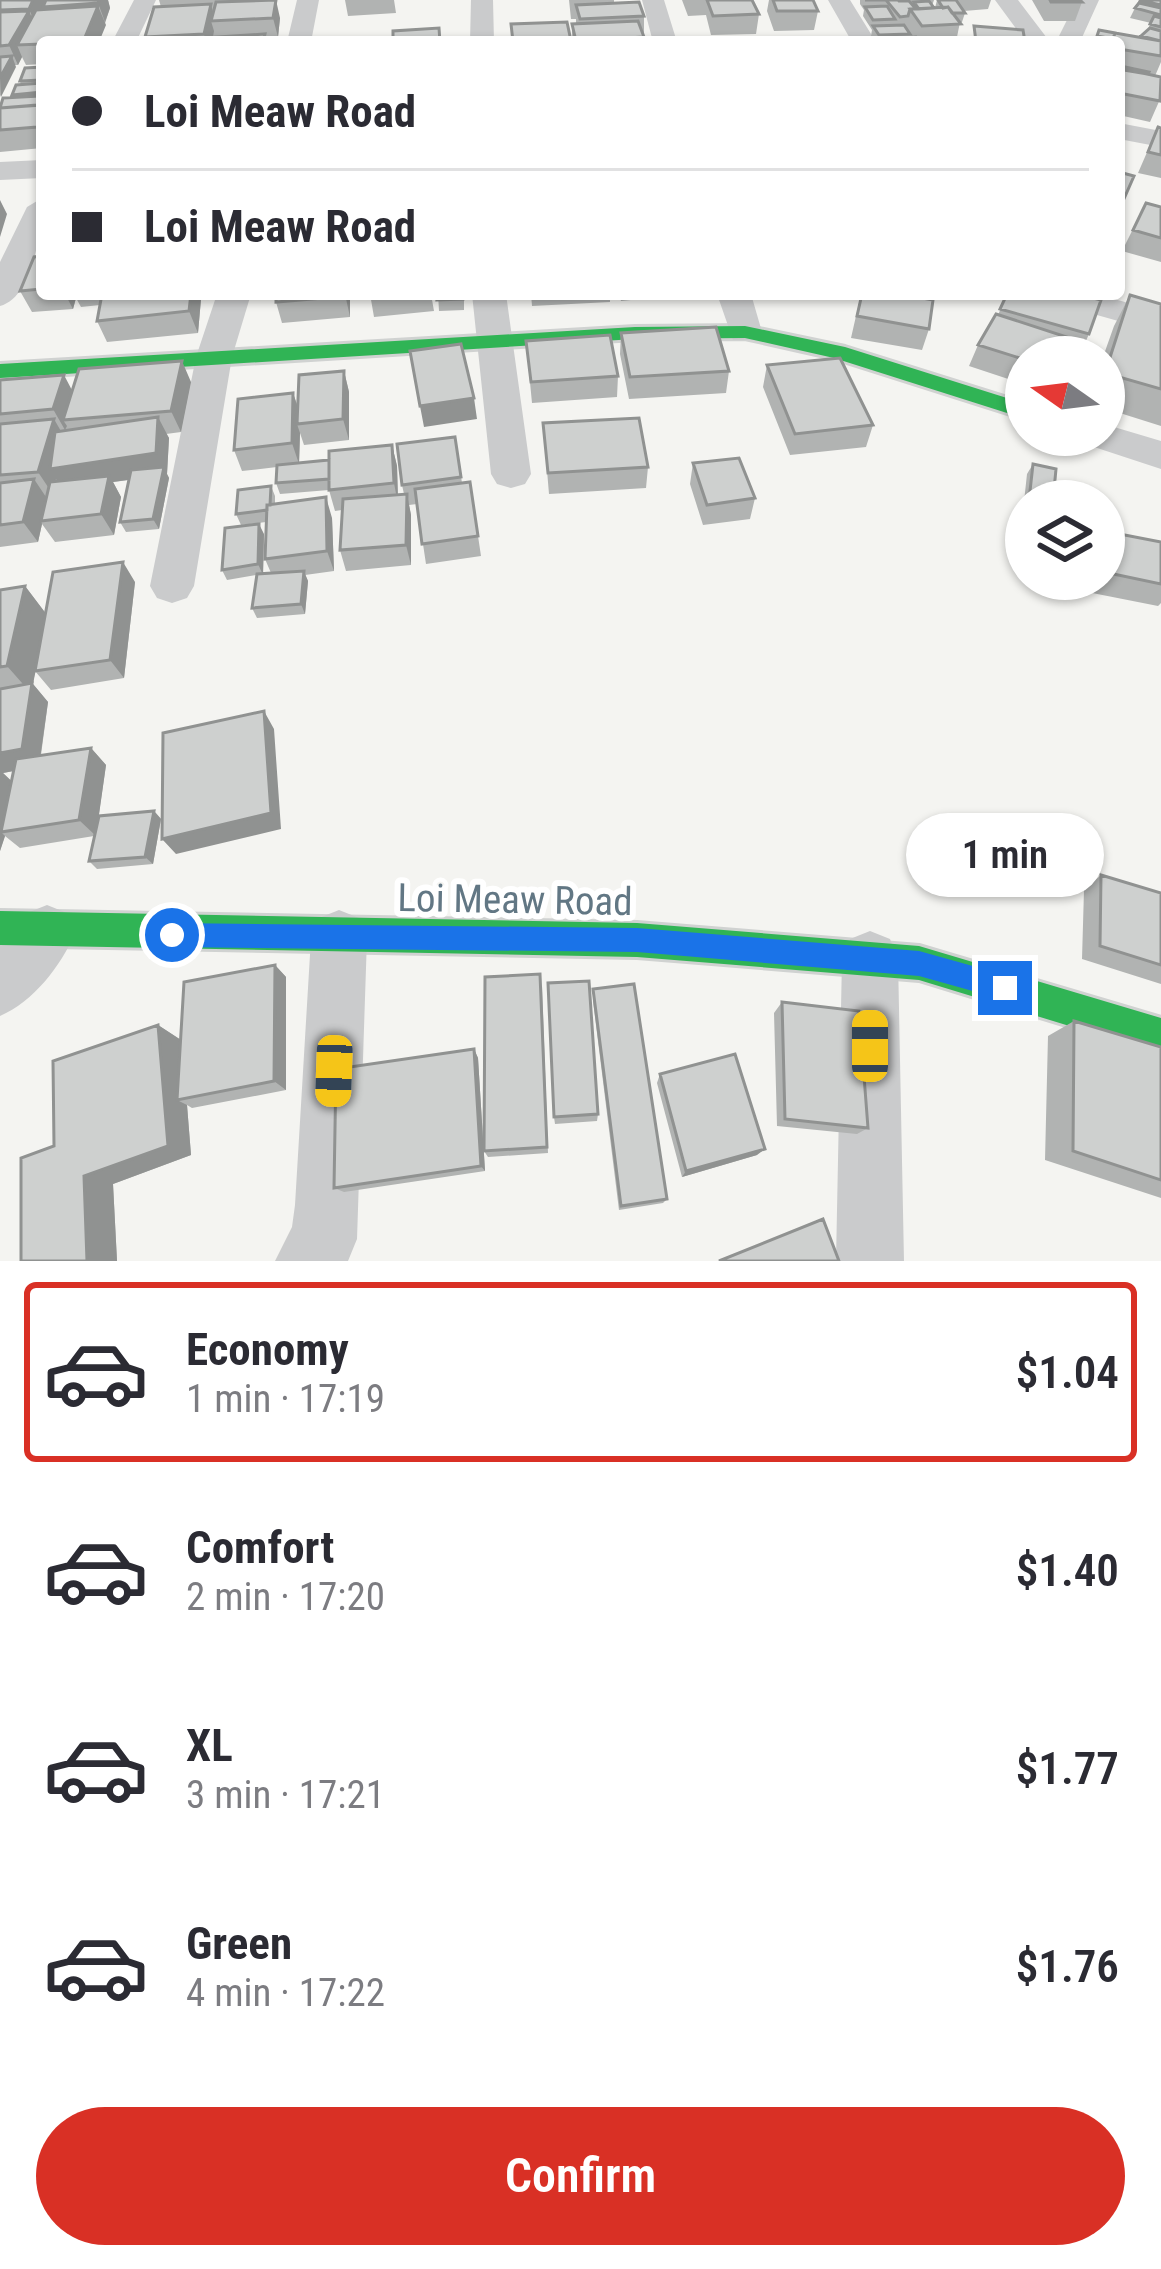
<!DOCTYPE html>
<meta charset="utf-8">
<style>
:root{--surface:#fff;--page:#f7f7f7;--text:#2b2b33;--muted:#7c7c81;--line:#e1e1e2;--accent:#d93025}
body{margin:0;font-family:"Roboto Condensed",sans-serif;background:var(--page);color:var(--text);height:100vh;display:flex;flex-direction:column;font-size:45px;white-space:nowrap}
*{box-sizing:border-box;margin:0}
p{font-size:39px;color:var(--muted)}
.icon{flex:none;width:66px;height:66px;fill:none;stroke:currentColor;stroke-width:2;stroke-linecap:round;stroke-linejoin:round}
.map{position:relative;height:1261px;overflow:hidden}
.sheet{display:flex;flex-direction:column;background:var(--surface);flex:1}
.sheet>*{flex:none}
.guide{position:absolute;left:36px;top:36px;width:1089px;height:264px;border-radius:12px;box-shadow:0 3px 9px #0004;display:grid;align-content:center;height:264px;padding:0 36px;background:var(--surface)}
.needle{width:78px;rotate:284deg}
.tools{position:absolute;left:1005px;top:336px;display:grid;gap:24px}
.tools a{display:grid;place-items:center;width:120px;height:120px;border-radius:50%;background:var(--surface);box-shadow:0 3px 9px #0004;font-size:60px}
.end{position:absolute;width:54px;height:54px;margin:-27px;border:15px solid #1a73e8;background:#fff;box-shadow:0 0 0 6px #fff}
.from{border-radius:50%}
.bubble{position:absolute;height:84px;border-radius:42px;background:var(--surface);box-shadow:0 3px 9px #0004;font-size:39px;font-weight:600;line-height:84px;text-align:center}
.car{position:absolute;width:36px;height:72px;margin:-36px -18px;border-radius:15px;box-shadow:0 0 9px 3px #0007;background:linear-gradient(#f5c518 24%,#345 0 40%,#f5c518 0 76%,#345 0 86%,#f5c518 0)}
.guide b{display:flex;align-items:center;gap:42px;height:114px;font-size:45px}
.guide b+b{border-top:3px solid var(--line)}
.guide i{width:30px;height:30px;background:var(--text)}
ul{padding:21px 0 0;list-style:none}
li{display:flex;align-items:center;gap:36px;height:180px;margin:0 24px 18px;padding:0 12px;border:6px solid transparent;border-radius:12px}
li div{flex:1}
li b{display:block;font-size:45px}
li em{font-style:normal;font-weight:600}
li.active{border-color:var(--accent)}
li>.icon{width:108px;height:108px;stroke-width:1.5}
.cta{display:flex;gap:24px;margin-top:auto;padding:24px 36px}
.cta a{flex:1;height:138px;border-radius:72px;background:var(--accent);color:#fff;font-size:48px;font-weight:600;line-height:138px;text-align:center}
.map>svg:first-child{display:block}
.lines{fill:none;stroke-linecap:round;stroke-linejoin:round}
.fast-casing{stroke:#d0d2d1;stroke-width:6}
.street{fill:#cacbcc;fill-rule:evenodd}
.fast{fill:#30b455;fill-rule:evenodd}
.wall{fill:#b1b3b2;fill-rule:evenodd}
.shaded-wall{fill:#909291}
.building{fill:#ced0cf;stroke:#909291;stroke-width:3}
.route{fill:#1a73e8}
.labels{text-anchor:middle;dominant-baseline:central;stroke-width:12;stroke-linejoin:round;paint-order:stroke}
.near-street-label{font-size:39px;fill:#627784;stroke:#fff}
</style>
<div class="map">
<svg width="1161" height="1261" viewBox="0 0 1161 1261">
<rect width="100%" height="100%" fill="#f4f4f1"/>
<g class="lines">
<g class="fast-casing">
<path id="fast" d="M745,326L845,347L1026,404V419L834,358L745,338L635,339L0,378V364L635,327Z
M0,911L637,923L919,946L1161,1018V1054L919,980L637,957L0,945Z"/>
</g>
<path class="street" d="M134,0H156L136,42H112Z
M297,0H319L311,42H287Z
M471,0H493L494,42H470Z
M642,0H664L677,42H653Z
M828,0H850L876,42H852Z
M995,0H1018L1050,42H1026Z
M1077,0H1099L1080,42H1056Z
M1119,123L1161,131V147L1119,139Z
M42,160V178L0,180V162Z
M42,198C42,228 34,297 0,306V262L27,207Z
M217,294H251L232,357L194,586L187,598L172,603L157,598L150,586L196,357Z
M472,294H506L531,474L525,484L511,488L497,484L491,474Z
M717,294H751L762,332L757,340H733Z
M1042,294H1096L1161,312V333L1047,301Z
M1104,424L1161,441V469L1085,444L1079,435H1104Z
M47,905L67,913L75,933C61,966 33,1002 0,1016V944L27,913Z
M339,910L359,918L367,938L357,1239L348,1261H275L292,1227L295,1205L311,938L319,918Z
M870,931L890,939L898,959L904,1261H836L842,959L850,939Z"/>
<use href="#fast" class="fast"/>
</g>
<path class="wall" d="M0,0H108L110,8L99,42H42V64L26,65L22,57L18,65H15L0,97Z
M159,0H236L280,18L278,37L266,38L267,42H146L145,37L161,7Z
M345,0H394L396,13L348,16Z
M569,0H617H614V4L644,16V42H572V24H576V19H571Z
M682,0H752L759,14L756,34L711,35L706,15L688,16Z
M769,0H813L818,11L814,30L774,31L767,11Z
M860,0H934L932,6L935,8L937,0H991L988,9L964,11L965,13L962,22H960L956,42H874L871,36L872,30L863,16L864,10L860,4Z
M1032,0H1080L1082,2L1075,21H1044Z
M1139,0H1161V62L1155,76L1161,97L1150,122L1119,115V42H1094L1099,30L1140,37L1148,29L1151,23L1130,18Z
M42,67V148L0,152V105L14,98L21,85L20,81Z
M1158,127L1161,128V178L1138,173Z
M1146,203L1161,207V262L1122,251Z
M42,256V294H200L201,299L198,333L107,342L97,321L100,305L81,307L76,298L73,309L32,312L20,291Z
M350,294V317L282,323L276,302Z
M370,294H431L434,311L374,317Z
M438,294H464V310L439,311Z
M531,294H610V302L532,306Z
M619,294H690L621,301Z
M861,294L929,329L922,350L851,338Z
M1007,294L1089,334L1085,343L1026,357V385L969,366L978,345L998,315Z
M1130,295L1161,304V426L1104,408L1103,357L1114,326Z
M621,333L729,371L726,393L629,399L620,354Z
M526,341L618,376L617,397L532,403Z
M767,365L873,425L866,447L790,455L763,387Z
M344,371L349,392V440L304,445L300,433L299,463L329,460L392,445L397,466L398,495L404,494L402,485L455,437L462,483L478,536L481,556L426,564L417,504L409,505L411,515V565L346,571L340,550L342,510L335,511L329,490L280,494L276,483L277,467L242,471L234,450L293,393L298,407Z
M0,380L72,390L191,382L181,432L166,434L169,438L167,474L169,478L159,529L126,532L120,522L129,480L113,482L121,497L114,535L55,542L42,524L38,542L0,547Z
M543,423L648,467L646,488L549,494Z
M693,463L755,498L750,519L703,525L690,484Z
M1033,464L1053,501H1026V511H1023L1027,474Z
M271,486L275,496V504L332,518L334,571L305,575L308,581L305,614L257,618L252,608L256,575L227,580L222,570L264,534L263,574L271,573L265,559L266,522L241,525L236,514Z
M1104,531L1161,584V603L1158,606L1067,588V579H1104Z
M135,582L124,678L51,690L35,671L33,684L48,702L41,755L91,748L106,765L98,820L154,811L161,819L153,864L97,869L89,861L94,836L20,848L5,836L0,851V590L25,586L46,614ZM14,771L12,782L3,773Z
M1101,875L1161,893V984L1082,959L1084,890Z
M275,965L286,977V1090L192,1108L187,1105L191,1155L113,1184L117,1261H21L54,1146L158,1025L181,1040Z
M542,986L548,1153L488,1157L484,1151Z
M593,989L667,1199L663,1203L619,1210L593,1001Z
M782,1002L868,1128L857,1134L777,1126L774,1013Z
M1074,1021L1161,1047V1198L1045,1160L1048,1036Z
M474,1049L478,1058L485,1171L344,1192L334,1188Z
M660,1074L757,1155L682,1177L657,1083Z
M598,1114L597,1121L555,1124L554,1117Z"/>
<path class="shaded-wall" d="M33,0H47L43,7L45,12L37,28L29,9Z
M99,0H108L110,8L105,22L98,3Z
M276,0L280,18L278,37L273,18Z
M211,4L215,21H211L214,31L212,42H206L204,34Z
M98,6L106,25L99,42H83Z
M29,11L37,30L17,45L22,57L18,65L9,45Z
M12,56L16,67L1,97L0,78Z
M42,92V114L17,105L12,95Z
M0,200L7,214L0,237Z
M65,294H74L76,298L73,309Z
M191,294H200L201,299L198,333L189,311Z
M345,294H350V317Z
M182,361L191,382L181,432L171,411Z
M344,371L349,392V440L343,419Z
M64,375L75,396L63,420L67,426L65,430L53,409Z
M293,393L300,414L297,424L300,433L299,464L292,443Z
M474,398L477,419L424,427L420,406Z
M158,417L169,438L167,474L169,478L159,529L153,519L162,475L113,482L121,497L114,535L101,514L63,490L56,479L52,493L38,472L54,419L66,440Z
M392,445L397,466L398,504L394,483Z
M34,479L48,500L41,521L42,524L38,542L23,522Z
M407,494L411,515V565L406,545Z
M326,497L332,518L334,571L327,551Z
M259,524L264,534L263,575L258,564Z
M123,562L135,582L124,678L110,660Z
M304,571L308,581L305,614L301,604Z
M25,586L47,615L33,684L48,702L39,766L3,773L20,789L1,832L5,836L0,851V753L30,692L7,666Z
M264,711L274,729L281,829L176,854L162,839Z
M91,748L106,765L96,836L79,820Z
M154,811L161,819L153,864L145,857Z
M275,965L286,977V1090L274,1081Z
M158,1025L181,1040L177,1100L187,1105L191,1155L113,1184L117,1261H87L84,1176Z
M474,1049L478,1058L485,1171L481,1166Z
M765,1149L757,1155L682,1177L686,1171Z"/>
<path class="building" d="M0,0H33L29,9L0,10Z
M46,0H99L98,3L43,7Z
M276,0L273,18L211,21L216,2Z
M707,0H752L759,14L713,16Z
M773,0H813L818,11H777Z
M865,0H898L899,1H909L916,9H910L908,16L900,17L886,0Z
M938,0H956L965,13H952L948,7L943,8Z
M1050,0H1080L1082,2H1051Z
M1139,0H1161V5Z
M929,1L934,8L919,9L914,2Z
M639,2L644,16L580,19L576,5Z
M1139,3L1161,8V15L1135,8Z
M211,4L204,34L145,37L154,7Z
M98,6L83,42H42V44L17,45L36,10Z
M887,6L895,19L873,20L865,7Z
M948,7L961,24L922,26L910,9Z
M29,11L9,45L0,46V12Z
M1154,16L1161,18V27L1150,24Z
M638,21L644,37L576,41L572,24Z
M567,22L571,41L513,42L511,24Z
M904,25L910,34L879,35L873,26Z
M974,26L1023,30L1025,42H976Z
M439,28L440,42H393V31Z
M1150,28L1161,31V41L1141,36Z
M1099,30L1115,33L1113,39L1097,36Z
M1115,33L1161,41V56L1119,49V42H1112Z
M265,34L263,42H204V38Z
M916,37L920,42H885L883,40Z
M12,56L0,78V57Z
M42,67V80L20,81L25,68Z
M1125,67L1149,72L1148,74L1124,70Z
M1119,68L1161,77L1160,101L1119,93Z
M42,83V92L12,95L16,85Z
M40,96L37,105L0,108L3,98Z
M42,105V116L37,127L0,130V108Z
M1158,127L1161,128V155L1148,152Z
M1119,172L1134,176L1123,201L1119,200Z
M1146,203L1161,207V238L1133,230Z
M42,256V289L20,291L34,257Z
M102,294H191L189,311L97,321Z
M276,294H345V296L276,302Z
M438,294H463V299L437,300Z
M862,294H901L933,300L929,329L857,316Z
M1007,294H1078L1101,300L1089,334L1000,309Z
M1130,295L1161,304V389L1105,373Z
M996,314L1091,345L1086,357H1026V360L978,345Z
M716,327L729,371L630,377L621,333Z
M610,335L618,376L531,382L526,341Z
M461,344L474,398L420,406L410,351Z
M840,358L873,425L795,434L767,365Z
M182,361L171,411L63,420L79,369Z
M344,371L343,419L297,424L299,375Z
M64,375L53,409L0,414V380Z
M293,393L292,443L234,450L238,399Z
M158,417L156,453L50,469L55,432Z
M639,418L648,467L548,473L543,423Z
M54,419L38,472L0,475V424Z
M455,437L461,477L402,485L397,444Z
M392,445L394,483L329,490V451Z
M739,458L755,498L707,505L693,463Z
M329,460V479L276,483L277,465Z
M1033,464L1056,469L1053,501L1029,500Z
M164,467L153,519L120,522L131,470Z
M109,476L101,514L41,521L50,482Z
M34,479L23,522L0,525V483Z
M470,482L478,536L422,544L415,489Z
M271,486L270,505H267V510L236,514L238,490Z
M407,494L406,545L340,550L343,499Z
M326,497L327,551L265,559L267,505Z
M259,524L258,564L222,570L225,528Z
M1104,531L1161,542V584L1104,572Z
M123,562L110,660L35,671L53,572Z
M304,571L301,604L252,608L257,574Z
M25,586L7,666L0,667V590Z
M32,683L22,749L0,753V689Z
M264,711L271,813L162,839L163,733Z
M91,748L79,820L1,832L16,759Z
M154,811L145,857L89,861L99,816Z
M1101,875L1161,893V965L1100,946Z
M275,965L274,1081L177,1100L184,982Z
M540,974L547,1147L484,1151L485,977Z
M589,981L598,1114L554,1117L548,983Z
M634,984L667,1199L621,1206L593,989Z
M782,1002L859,1011L868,1128L785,1119Z
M1074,1021L1161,1047V1180L1073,1151Z
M158,1025L168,1146L84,1176L87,1261H21V1158L54,1146L53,1061Z
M474,1049L481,1166L334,1188L336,1069Z
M735,1054L765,1149L686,1171L660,1074Z
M823,1219L839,1261H719Z"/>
<path class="route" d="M172,923L637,928L919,951L1005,975L1014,979L1017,988L1014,997L1005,1000L919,976L637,952L172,947L160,935Z"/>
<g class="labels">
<g class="near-street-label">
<text transform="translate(515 900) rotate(1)">Loi Meaw Road</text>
</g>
</g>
</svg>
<div class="tools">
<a><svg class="needle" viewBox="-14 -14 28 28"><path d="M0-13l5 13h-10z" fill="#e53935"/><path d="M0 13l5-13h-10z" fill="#7c7c81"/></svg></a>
<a><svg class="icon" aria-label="layers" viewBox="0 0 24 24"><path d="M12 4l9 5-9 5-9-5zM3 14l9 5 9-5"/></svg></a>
</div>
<i class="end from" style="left:172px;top:935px"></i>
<i class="end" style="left:1005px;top:988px"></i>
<div class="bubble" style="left:906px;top:813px;width:198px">1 min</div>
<i class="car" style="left:870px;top:1046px;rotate:0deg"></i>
<i class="car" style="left:334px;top:1071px;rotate:182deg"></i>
<div class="guide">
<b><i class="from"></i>Loi Meaw Road</b>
<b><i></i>Loi Meaw Road</b>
</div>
</div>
<section class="sheet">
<ul>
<li class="active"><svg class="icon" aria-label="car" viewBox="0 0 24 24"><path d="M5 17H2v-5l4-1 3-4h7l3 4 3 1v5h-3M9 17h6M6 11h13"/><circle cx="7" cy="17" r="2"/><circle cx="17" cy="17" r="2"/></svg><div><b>Economy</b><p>1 min · 17:19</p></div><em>$1.04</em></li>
<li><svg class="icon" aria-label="car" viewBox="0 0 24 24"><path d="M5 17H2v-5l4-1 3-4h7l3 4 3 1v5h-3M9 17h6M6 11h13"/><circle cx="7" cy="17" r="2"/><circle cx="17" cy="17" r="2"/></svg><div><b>Comfort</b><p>2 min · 17:20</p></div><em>$1.40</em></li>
<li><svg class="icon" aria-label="car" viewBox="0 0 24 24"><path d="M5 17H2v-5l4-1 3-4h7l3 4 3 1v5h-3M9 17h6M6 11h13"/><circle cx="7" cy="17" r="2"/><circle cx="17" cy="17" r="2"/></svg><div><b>XL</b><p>3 min · 17:21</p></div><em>$1.77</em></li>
<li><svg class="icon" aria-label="car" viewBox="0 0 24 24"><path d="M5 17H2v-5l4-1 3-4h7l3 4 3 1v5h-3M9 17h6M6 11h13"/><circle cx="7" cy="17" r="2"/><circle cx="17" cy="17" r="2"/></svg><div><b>Green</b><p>4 min · 17:22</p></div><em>$1.76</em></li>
</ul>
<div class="cta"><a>Confirm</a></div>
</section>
